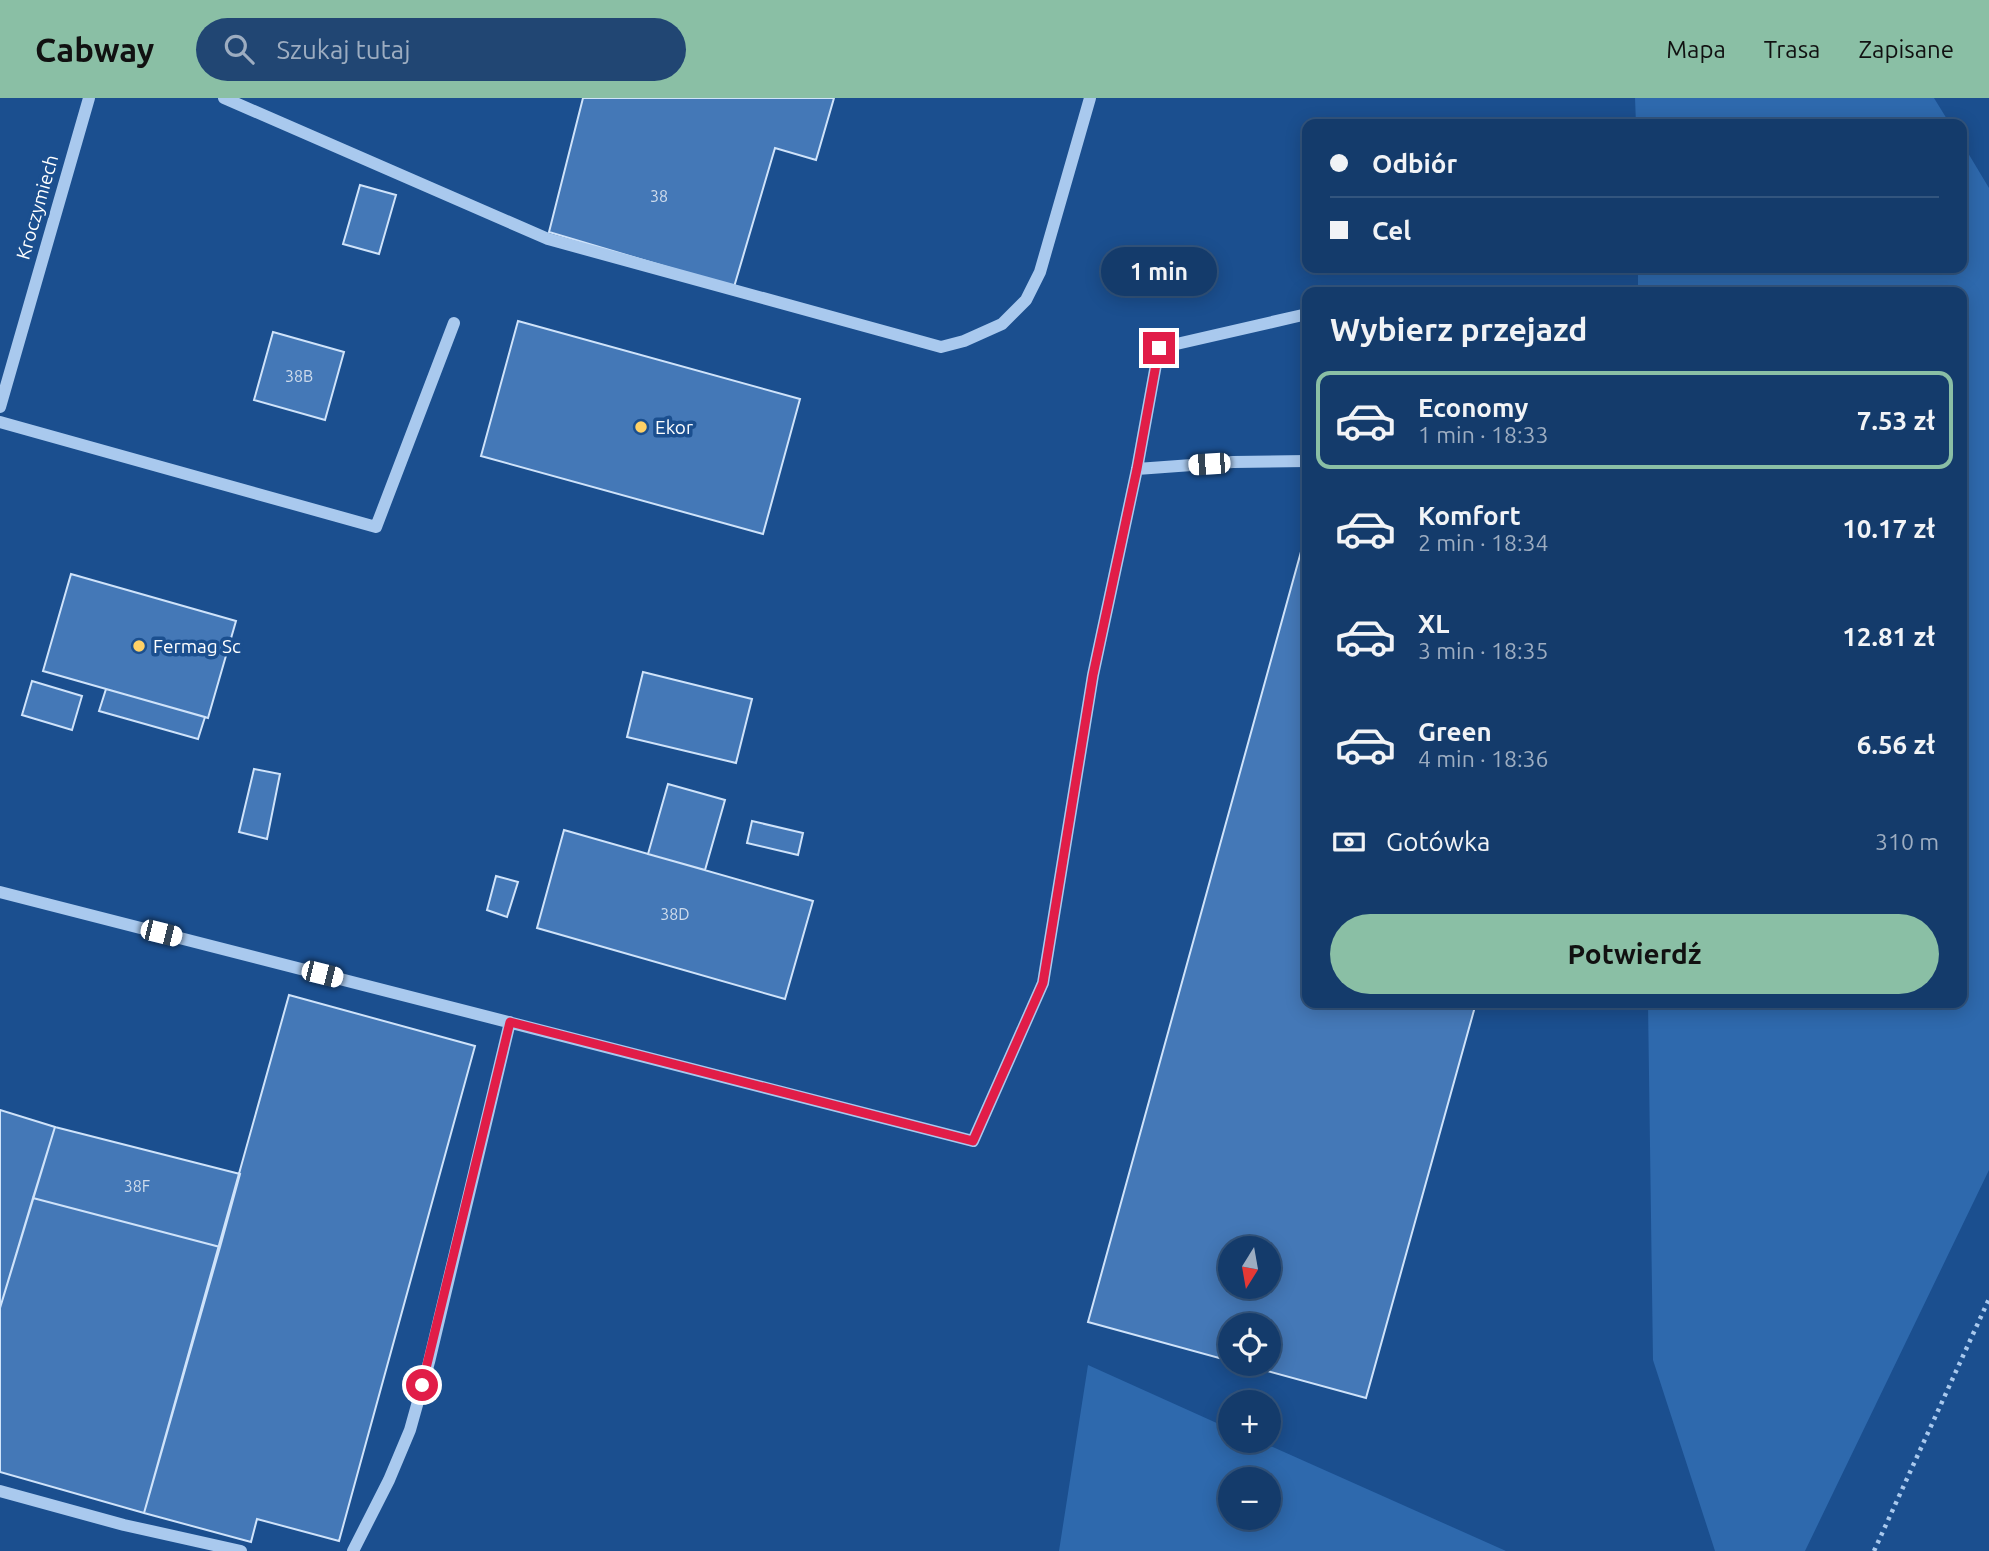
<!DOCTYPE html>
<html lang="pl">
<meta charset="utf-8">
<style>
:root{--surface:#143b6b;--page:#214673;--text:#f1f3f6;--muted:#9dadc1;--line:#33557e;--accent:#8abfa5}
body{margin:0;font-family:Ubuntu,sans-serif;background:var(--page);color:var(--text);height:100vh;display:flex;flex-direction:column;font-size:26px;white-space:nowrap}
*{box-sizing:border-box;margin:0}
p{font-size:23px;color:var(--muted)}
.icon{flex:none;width:38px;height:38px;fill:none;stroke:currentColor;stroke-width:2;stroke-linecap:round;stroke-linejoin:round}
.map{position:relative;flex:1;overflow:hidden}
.drawer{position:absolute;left:1302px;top:189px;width:665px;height:721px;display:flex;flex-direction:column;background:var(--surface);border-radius:14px;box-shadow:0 4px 18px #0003,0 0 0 2px var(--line)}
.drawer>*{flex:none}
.top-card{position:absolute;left:1302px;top:21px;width:665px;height:154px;border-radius:14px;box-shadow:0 4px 18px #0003,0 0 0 2px var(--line);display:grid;align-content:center;height:154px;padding:0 28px;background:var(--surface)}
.needle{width:46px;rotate:191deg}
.controls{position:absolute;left:1218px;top:1138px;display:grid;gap:14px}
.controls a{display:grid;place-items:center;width:63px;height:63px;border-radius:50%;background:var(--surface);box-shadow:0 4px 18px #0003,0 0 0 2px var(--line);font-size:35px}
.end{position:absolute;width:32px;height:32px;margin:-16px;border:9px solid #e11d48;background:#fff;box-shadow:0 0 0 4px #fff}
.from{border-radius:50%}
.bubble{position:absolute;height:49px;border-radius:24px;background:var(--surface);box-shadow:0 4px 18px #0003,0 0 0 2px var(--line);font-size:23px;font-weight:600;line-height:49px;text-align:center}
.car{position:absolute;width:21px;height:42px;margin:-21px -10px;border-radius:9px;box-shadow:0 0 5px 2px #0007;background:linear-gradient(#fff 24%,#345 0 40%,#fff 0 76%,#345 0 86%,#fff 0)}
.top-card b{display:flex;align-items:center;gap:24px;height:66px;font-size:26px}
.top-card b+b{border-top:2px solid var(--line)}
.top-card i{width:18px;height:18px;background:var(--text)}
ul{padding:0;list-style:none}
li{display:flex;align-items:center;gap:21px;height:98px;margin:0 14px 10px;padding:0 14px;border:4px solid transparent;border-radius:14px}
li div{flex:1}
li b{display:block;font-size:26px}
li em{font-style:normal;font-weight:600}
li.active{border-color:var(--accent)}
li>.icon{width:63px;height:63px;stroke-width:1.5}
h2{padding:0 28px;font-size:32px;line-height:84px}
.pay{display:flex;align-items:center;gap:18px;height:77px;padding:0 28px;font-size:26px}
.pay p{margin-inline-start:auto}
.primary-button{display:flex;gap:14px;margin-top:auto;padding:14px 28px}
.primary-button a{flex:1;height:80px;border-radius:42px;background:var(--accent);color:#111;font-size:28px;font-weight:600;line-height:80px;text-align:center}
header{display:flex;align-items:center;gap:42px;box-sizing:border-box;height:98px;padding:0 35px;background:var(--accent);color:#111}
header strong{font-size:33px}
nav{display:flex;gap:38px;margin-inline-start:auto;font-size:24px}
.search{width:490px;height:63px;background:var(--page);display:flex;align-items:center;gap:18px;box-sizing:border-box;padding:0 24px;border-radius:38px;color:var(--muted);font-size:26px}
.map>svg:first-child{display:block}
.green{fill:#2e69ad;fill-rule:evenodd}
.building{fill:#4478b7;stroke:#cfe3fa;stroke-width:2;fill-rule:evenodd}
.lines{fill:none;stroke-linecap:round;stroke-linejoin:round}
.path{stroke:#a9c9ee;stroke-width:4.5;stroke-dasharray:3.5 5;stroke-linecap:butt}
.minor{stroke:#a9c9ee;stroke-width:12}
.route{stroke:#e11d48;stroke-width:9}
.poi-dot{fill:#ffd166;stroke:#1b4f8f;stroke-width:2.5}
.labels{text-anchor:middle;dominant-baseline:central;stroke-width:7;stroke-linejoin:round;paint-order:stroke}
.number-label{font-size:16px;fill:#d0dded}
.street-label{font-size:19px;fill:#fff;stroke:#1b4f8f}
.poi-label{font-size:19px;fill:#fff;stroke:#1b4f8f;text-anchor:start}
</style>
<header>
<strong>Cabway</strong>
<div class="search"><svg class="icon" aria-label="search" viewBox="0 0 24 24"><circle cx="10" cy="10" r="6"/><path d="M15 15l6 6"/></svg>Szukaj tutaj</div>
<nav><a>Mapa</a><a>Trasa</a><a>Zapisane</a></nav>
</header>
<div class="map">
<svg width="1989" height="1453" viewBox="0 0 1989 1453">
<rect width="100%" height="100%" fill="#1b4f8f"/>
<path class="green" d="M1635,0H1934L1950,26H1636Z
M1962,45L1989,90V1072L1805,1453H1715L1653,1262L1648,905H1962V194H1638V170H1962Z
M1088,1267L1230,1331V1342H1257L1506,1453H1059ZM1230,1381H1269V1419H1230Z"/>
<path class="building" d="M583,0H834L816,62L775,50L734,189L549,134Z
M360,87L396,97L379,156L343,146Z
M518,223L800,301L763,436L481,358Z
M273,234L344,254L325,322L254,302Z
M1307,432V905H1476L1366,1300L1238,1265H1269V1227H1230V1263L1088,1224ZM1230,1150H1269V1188H1230Z
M71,476L236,523L208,620L43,573Z
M643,574L752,601L736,665L627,639Z
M32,583L82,598L72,632L22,617Z
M106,591L205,619L198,641L99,613Z
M254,671L280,676L267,741L239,734Z
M668,686L725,702L705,772L648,756Z
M752,723L803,735L798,757L747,745Z
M564,732L813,803L785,901L537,830Z
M496,778L518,784L507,819L487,812Z
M289,897L475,948L339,1443L257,1421L251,1444L144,1415Z
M0,1012L55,1029L0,1210Z
M55,1029L240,1076L220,1149L33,1100Z
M33,1100L220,1149L144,1415L0,1374V1210Z"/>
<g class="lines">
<path class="path" d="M1874,1453L1989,1201"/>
<path class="minor" d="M224,0L548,141L941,249L964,243L1002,226L1026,202L1040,174L1090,0
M0,309L89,0
M0,324L376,429L454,225
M1137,371L1233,364L1307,363
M0,794L973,1043L1043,885L1093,577L1137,371L1159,250L1307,216
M0,1393L124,1427L241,1453
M353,1453L389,1382L410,1332L429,1264L510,924"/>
</g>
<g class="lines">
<path class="route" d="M422,1287L510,924L973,1043L1043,885L1093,577L1137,371L1159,250"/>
</g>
<g class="poi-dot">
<circle cx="641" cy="329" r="7"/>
<circle cx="139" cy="548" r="7"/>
</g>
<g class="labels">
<g class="number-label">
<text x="659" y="98">38</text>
<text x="299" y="278">38B</text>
<text x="675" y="816">38D</text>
<text x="137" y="1088">38F</text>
</g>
<g class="street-label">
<text transform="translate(37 109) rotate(-74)">Kroczymiech</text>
</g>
<g class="poi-label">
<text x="655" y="329">Ekor</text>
<text x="153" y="548">Fermag Sc</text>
</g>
</g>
</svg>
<div class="controls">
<a><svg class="needle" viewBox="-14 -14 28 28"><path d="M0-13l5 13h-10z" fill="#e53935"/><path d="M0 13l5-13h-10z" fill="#9dadc1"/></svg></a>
<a><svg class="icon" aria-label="locate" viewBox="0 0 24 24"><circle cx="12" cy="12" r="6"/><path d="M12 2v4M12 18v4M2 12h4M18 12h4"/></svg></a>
<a>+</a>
<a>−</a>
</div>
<i class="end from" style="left:422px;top:1287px"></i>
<i class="end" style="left:1159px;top:250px"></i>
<div class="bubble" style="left:1101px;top:149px;width:116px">1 min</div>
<i class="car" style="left:1209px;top:366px;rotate:266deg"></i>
<i class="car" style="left:161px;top:835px;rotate:104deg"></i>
<i class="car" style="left:322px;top:876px;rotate:104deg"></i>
<div class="top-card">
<b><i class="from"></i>Odbiór</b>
<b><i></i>Cel</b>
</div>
<section class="drawer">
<h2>Wybierz przejazd</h2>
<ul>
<li class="active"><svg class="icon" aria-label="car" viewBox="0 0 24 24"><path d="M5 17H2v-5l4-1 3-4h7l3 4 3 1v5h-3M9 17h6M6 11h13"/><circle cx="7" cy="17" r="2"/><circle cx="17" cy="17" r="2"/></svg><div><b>Economy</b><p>1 min · 18:33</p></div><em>7.53 zł</em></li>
<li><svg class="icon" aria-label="car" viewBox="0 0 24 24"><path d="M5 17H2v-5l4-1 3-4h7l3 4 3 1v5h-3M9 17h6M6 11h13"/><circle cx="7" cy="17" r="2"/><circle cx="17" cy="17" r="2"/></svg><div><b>Komfort</b><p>2 min · 18:34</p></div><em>10.17 zł</em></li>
<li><svg class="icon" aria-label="car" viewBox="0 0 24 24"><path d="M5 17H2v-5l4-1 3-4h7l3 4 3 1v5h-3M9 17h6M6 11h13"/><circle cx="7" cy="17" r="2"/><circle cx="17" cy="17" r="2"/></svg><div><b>XL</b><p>3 min · 18:35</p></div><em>12.81 zł</em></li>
<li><svg class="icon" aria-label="car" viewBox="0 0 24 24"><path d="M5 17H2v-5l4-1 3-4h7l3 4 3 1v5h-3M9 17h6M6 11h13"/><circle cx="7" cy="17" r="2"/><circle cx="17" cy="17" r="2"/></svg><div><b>Green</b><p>4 min · 18:36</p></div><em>6.56 zł</em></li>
</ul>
<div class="pay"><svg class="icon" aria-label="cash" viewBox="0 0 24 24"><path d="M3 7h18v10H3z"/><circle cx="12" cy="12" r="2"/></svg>Gotówka<p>310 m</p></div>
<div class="primary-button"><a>Potwierdź</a></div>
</section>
</div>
